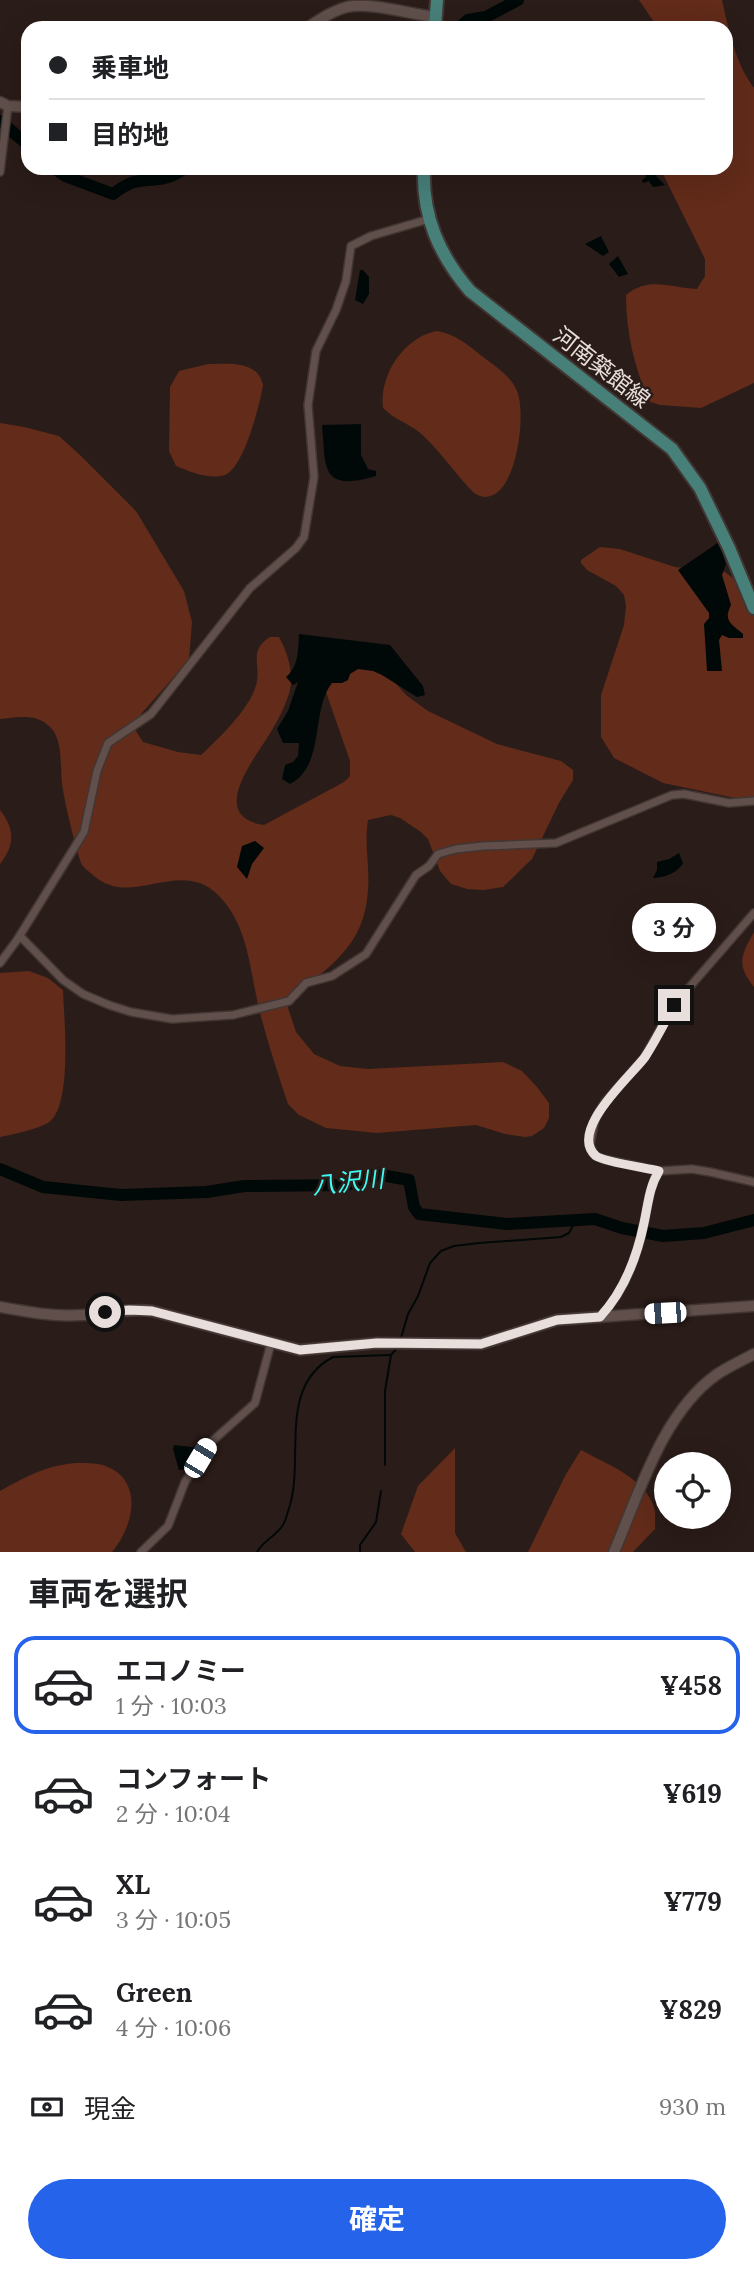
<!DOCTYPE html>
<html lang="ja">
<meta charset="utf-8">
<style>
:root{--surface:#fff;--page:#f2f2f2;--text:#202124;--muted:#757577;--line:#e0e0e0;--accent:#2563eb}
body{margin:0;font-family:Lora,"Noto Sans JP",serif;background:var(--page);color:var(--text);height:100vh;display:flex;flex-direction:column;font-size:26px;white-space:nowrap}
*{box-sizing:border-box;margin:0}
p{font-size:23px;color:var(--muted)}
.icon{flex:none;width:38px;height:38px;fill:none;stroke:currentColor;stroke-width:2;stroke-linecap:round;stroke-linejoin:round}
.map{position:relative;height:1552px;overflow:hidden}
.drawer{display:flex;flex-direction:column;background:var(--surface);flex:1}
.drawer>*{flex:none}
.banner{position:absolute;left:21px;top:21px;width:712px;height:154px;border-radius:21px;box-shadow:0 7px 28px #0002;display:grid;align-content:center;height:154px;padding:0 28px;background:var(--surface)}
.tools{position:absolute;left:654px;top:1452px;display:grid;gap:14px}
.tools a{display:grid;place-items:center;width:77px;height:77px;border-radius:50%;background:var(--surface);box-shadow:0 7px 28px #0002;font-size:35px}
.end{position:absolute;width:32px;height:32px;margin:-16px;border:9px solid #e8dedb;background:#111;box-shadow:0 0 0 4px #111}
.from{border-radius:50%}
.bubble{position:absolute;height:49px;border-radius:24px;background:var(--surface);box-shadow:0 7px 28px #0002;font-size:23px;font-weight:700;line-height:49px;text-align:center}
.car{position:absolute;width:21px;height:42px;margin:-21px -10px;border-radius:9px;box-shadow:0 0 5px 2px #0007;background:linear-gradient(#fff 24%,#345 0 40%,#fff 0 76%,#345 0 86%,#fff 0)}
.banner b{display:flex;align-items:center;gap:24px;height:66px;font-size:26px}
.banner b+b{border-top:2px solid var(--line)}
.banner i{width:18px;height:18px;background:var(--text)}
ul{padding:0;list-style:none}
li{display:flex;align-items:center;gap:21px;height:98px;margin:0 14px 10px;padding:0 14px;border:4px solid transparent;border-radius:21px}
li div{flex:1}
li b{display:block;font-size:26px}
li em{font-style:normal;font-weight:700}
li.on{border-color:var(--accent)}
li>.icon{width:63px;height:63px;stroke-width:1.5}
h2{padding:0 28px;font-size:32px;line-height:84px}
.pay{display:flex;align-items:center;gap:18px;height:77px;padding:0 28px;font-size:26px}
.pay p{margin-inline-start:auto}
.primary-button{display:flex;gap:14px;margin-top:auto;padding:14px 28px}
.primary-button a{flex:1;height:80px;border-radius:42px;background:var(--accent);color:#fff;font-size:28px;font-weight:700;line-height:80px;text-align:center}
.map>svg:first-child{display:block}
.green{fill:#622b1a}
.water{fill:#000908}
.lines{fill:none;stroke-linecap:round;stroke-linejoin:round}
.stream{stroke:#000908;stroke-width:2}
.river{stroke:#000908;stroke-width:12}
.minor-casing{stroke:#413633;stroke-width:10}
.tertiary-casing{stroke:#413633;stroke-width:13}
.primary-casing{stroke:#413633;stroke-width:16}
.minor{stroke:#604f4a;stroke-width:7}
.tertiary{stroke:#604f4a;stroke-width:10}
.primary{stroke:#477f79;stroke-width:12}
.route{stroke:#e8dedb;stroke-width:9}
.labels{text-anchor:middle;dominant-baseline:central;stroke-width:5;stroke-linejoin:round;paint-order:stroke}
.street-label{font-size:23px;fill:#e8dedb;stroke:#2a1c18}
.water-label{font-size:24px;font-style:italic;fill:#3dfdf4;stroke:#2a1c18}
</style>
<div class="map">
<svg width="754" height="1552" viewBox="0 0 754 1552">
<rect width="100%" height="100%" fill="#2a1c18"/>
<path class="green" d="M639,0H722C729,31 735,62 754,88V383L701,408L660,405L650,402C634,368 626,332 626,295C649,276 670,288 697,289L705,276V259L660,168H726V28H658Z
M437,331C456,334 468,345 483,357C495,366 511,376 517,391C528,415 514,518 474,493C455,474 440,450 419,432C407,423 394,419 383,408C379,375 404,337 437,331Z
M208,364C228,364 258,360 263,385C260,404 244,468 225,475C209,480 191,472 176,466L169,451L170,387L179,371Z
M0,423L24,427L59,436L79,454L136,511L184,591L192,622L189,660L141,714L136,731L143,742L178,752L201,755C219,738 253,706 257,681C260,663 249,650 270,637H279C287,651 294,673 290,690C287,702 279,719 272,730C258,755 205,816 264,825L344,782L350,776V761L320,675L360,655L392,679L406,695L428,711L497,744L561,761L573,770V780L559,803L532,859L503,887L484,890L467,889L451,884L440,871L428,839L421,832L400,818L391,815L368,820C364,844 370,867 368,890C365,946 329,967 290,999L288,1008L296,1032L314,1054L340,1066L368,1069L503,1062L522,1071L537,1087L549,1103V1118L544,1128L532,1136L525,1137L505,1134L476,1125L377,1133L326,1128L299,1115L288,1104C278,1074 268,1044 260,1013C250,973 249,925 218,895C179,857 132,909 94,876C91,873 85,869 82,865C77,855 63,796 62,783C60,766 63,739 50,727C37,713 17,717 0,719Z
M600,547L620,549L675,567L725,572L738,582L754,601V802L663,783L614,758L601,737V695L624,625L626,606L624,595L616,586L587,570L581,563V560Z
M0,810C15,829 15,845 0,864Z
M754,932V987C736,965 741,955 754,932Z
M29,971L48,978L63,990C64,1018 73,1107 48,1123C37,1129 12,1135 0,1137V973Z
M455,1448V1533L466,1552H415L401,1534L418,1486Z
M581,1450C606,1464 644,1477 654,1507C656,1514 655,1522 655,1529L633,1552H528L566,1474Z
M76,1463C85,1463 95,1463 103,1465C145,1479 134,1526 112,1552H0V1491C25,1477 47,1465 76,1463Z"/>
<path class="water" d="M646,168H654L657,177L665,185L653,187L649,181L643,183L642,180L646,177Z
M601,236L609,252L603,256L585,244Z
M618,256L628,274L619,277L609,264Z
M360,270H363L369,277V294L363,304L355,300Z
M361,424V455L368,469L376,471V476C319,493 326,466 322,425Z
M719,542L726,564L722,575L731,605C723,621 731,623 743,634V638H729L722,635L719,640L722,671H707L704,624L709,618V613L678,570Z
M299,634L390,645L423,686L425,695L417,697L382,675L373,671L358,669L350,674L348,680L342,683H332C310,711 326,765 290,784L282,779L285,765L293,762L298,756L299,743H283L277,729L288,711L298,682L293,685L286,677C299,666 298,650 299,634Z
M255,841L264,848L252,864L247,879L237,867L242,846Z
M679,853L683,863C678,873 663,878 653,878L657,870V862L669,859Z
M174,1445L200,1448L189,1469L179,1470L173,1449Z"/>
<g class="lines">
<path class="stream" d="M401,1338L408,1314L418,1296L430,1263L441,1251L454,1246L479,1243L561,1237L569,1233L576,1219
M385,1465V1391L391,1355L398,1347
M257,1552C263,1541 276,1536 283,1525C286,1520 288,1511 290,1505C304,1457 278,1386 333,1357L390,1355
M360,1552V1545L376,1522L381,1491"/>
<path class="river" d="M459,28L468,20L486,17L518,0
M0,121L28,145
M54,168L65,176L113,194C119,190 126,184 134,182C156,177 162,184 185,168
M0,1169L43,1187L121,1195L207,1192L244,1186L347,1185L369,1176L381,1175L409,1180L414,1207L419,1214L507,1224L595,1219L622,1228L663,1236L704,1233L754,1220"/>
<g class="minor-casing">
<path id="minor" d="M0,172L8,106
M754,913L674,1005L644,1058L605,1102L595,1119L590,1145L594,1155L603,1159L659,1171L692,1169L710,1172L754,1182
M20,936L63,980L83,994L109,1005L131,1012L172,1019L233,1015L289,1001L306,983L332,976L366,954L416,875L429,866L438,854L456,849L483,846L556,843L672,795L684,794L729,803L754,801
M0,963L17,940L84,832L97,771L108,743L151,714L250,588L296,548L304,537L314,477L308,405L316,351L336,310L346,281L351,246L371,236L429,219
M600,1317C624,1292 637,1257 644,1223C648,1206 649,1187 659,1171
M141,1552L168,1526L185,1482L209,1444L255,1403L271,1343"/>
</g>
<g class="tertiary-casing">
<path id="tertiary" d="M307,28C319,20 332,11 347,7C371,2 409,14 435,17
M0,102L8,106L28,107
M0,1307C27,1312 54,1317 82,1315C106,1314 128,1308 152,1311L300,1350L377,1343L481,1344L557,1320L754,1306
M614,1552C639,1494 662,1414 716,1375C728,1367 741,1361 754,1354"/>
</g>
<g class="primary-casing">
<path id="primary" d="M435,28L437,0
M424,168C422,216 439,255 470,291L672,449L700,488L729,548L754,608"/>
</g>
<use href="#minor" class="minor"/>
<use href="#tertiary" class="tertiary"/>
<use href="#primary" class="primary"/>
</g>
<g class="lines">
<path class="route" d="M105,1312L129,1310L152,1311L300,1350L377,1343L481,1344L557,1320L600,1317C624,1291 637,1257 644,1223C648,1205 649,1187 659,1171C647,1168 604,1162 596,1156C567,1131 632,1075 645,1057C656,1040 665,1022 674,1005"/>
</g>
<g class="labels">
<g class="street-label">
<text transform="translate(602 367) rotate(38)">河南築館線</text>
</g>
<g class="water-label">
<text transform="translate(348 1182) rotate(-6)">八沢川</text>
</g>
</g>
</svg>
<div class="tools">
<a><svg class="icon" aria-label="locate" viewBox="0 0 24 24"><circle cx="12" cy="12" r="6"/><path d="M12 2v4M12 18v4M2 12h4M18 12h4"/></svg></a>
</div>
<i class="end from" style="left:105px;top:1312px"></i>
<i class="end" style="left:674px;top:1005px"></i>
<div class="bubble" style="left:632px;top:903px;width:84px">3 分</div>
<i class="car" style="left:665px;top:1313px;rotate:267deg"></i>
<i class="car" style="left:200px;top:1458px;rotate:31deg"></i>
<div class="banner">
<b><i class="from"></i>乗車地</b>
<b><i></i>目的地</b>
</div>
</div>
<section class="drawer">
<h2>車両を選択</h2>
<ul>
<li class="on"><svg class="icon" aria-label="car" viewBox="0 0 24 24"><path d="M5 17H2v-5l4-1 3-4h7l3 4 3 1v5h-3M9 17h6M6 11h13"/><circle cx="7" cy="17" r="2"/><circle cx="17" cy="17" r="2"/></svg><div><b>エコノミー</b><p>1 分 · 10:03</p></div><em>¥458</em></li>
<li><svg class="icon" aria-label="car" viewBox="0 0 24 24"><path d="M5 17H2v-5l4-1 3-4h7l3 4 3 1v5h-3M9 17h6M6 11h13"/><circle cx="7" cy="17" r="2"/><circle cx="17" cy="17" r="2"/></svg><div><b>コンフォート</b><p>2 分 · 10:04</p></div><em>¥619</em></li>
<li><svg class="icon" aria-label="car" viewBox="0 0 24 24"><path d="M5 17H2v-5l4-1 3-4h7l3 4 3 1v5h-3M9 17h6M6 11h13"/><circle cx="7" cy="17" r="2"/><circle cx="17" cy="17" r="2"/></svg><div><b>XL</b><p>3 分 · 10:05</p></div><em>¥779</em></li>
<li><svg class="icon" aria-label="car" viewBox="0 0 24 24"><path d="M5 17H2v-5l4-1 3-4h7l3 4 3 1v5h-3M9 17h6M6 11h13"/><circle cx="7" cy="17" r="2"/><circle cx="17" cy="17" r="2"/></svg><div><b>Green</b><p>4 分 · 10:06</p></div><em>¥829</em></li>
</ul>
<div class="pay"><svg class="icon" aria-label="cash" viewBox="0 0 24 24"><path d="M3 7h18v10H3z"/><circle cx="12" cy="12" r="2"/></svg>現金<p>930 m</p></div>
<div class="primary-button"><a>確定</a></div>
</section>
